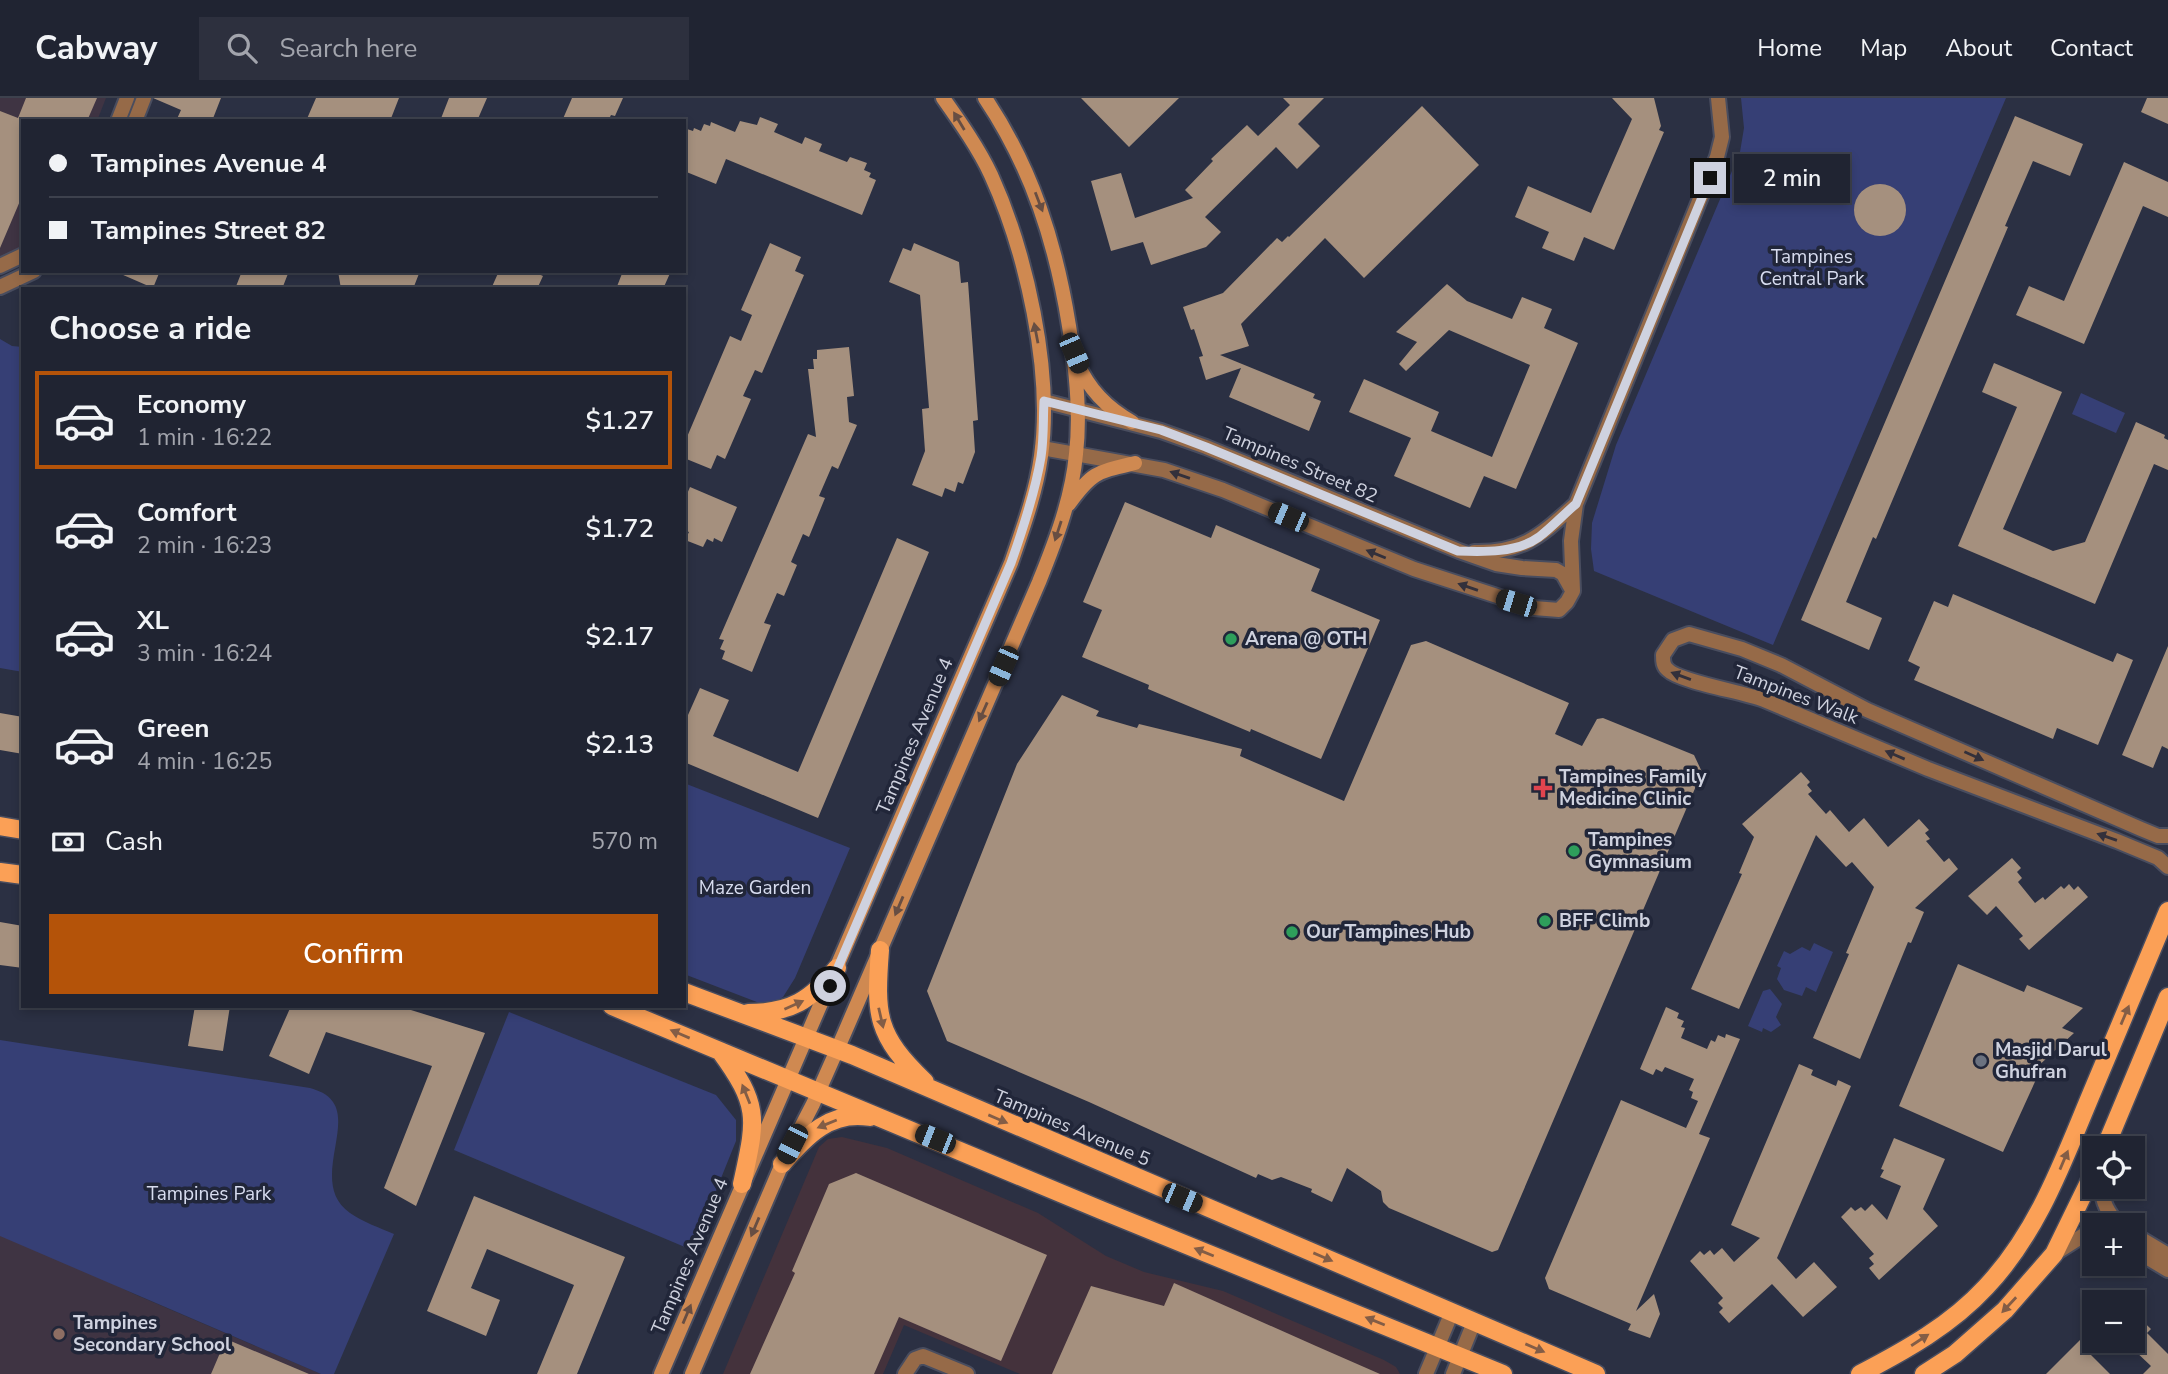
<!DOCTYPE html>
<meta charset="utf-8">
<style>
:root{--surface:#202432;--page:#2d303e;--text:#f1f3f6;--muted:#a2a4ac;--line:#3d414d;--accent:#b45309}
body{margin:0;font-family:"Nunito Sans",sans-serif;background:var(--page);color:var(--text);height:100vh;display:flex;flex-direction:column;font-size:26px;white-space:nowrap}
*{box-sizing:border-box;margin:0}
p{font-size:23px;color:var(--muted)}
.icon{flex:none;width:38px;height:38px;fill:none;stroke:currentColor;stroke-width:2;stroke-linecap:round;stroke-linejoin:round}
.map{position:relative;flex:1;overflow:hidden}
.side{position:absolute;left:21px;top:189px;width:665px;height:721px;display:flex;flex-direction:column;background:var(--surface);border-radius:0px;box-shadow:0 4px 10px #0003,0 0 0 2px var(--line)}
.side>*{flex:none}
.top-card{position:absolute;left:21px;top:21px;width:665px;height:154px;border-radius:0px;box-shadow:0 4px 10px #0003,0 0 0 2px var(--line);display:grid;align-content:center;height:154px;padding:0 28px;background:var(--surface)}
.fabs{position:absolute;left:2082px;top:1038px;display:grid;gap:14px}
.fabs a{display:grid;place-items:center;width:63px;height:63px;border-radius:0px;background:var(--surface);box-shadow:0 4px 10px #0003,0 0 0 2px var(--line);font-size:35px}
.end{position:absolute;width:32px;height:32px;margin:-16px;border:9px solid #cfd2df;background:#111;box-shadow:0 0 0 4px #111}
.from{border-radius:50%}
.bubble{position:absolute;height:49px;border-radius:0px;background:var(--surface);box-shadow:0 4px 10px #0003,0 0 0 2px var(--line);font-size:23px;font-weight:600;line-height:49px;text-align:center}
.car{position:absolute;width:21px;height:42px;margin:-21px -10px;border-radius:9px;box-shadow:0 0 5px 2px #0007;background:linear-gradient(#222 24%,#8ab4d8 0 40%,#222 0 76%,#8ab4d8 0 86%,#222 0)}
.top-card b{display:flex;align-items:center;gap:24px;height:66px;font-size:26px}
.top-card b+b{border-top:2px solid var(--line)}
.top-card i{width:18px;height:18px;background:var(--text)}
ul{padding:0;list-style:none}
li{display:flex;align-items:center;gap:21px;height:98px;margin:0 14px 10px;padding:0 14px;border:4px solid transparent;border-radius:0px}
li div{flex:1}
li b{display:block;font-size:26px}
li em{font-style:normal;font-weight:600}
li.current{border-color:var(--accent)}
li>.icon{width:63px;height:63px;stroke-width:1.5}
h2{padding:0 28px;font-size:32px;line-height:84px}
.pay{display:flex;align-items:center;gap:18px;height:77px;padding:0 28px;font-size:26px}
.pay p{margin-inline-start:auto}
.primary-button{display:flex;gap:14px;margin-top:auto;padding:14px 28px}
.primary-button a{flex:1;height:80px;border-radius:0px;background:var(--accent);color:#fff;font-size:28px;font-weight:600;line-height:80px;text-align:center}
header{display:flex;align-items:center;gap:42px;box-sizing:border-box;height:98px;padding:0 35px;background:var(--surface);border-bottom:2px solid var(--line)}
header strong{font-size:33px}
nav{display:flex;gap:38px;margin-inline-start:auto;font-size:24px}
.search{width:490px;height:63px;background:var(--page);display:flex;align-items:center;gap:18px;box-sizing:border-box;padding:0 24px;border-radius:0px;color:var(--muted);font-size:26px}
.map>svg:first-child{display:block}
.commercial{fill:#44323c}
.education{fill:#3f3443}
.green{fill:#363f75}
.building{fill:#a5907e}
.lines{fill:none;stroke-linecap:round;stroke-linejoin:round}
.street-casing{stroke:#494d5f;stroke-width:18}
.secondary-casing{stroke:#494d5f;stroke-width:18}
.primary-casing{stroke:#494d5f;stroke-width:21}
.street{stroke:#966a48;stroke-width:14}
.secondary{stroke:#cf8951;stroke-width:14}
.primary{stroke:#fba056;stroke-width:18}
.oneway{fill:#674e43}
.oneway2{fill:#33303b}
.oneway3{fill:#835d46}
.route{stroke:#cfd2df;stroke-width:9}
.leisure-dot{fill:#2e9e5b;stroke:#212639;stroke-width:2.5}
.health-dot{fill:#e0444e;stroke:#212639;stroke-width:2.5}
.worship-dot{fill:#6b7280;stroke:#212639;stroke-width:2.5}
.education-dot{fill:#8d6e63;stroke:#212639;stroke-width:2.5}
.labels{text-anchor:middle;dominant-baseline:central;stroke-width:7;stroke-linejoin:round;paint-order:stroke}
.park-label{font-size:19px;fill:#d8ddf0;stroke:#212639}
.street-label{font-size:19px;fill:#cfd2df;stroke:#212639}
.poi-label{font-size:19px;font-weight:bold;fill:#cfd2df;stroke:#212639;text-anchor:start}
</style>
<header>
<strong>Cabway</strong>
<div class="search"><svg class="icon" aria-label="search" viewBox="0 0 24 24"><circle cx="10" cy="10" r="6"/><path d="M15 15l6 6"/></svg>Search here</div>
<nav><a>Home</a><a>Map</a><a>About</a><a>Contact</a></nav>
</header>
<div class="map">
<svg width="2168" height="1276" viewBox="0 0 2168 1276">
<rect width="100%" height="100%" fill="#2b3043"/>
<path class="commercial" d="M842,1039L887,1050L1038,1115L1106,1158L1144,1174L1223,1193L1384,1262L1396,1269L1400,1276H1020L904,1227L883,1276H723L819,1049L828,1041Z"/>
<path class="education" d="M0,0H106L97,23H23V150L0,165Z
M0,1130L134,1196L321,1276H0Z"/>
<path class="green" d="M1741,0H2006L1773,547L1594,473L1591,451L1592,425L1616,347L1740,54L1744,30Z
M0,241L12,248L23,249V574L0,570Z
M2081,295L2125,315L2116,335L2072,316Z
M684,685L850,750L795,880L783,899L775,904L762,906L684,876Z
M1814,845L1833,854L1816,894L1806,889L1802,898L1784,892L1777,881L1781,870L1777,868L1784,853L1790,856L1802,849L1810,853Z
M1770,891L1782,906L1776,919L1781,927L1771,934L1763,930L1762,934L1748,928L1763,893Z
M509,914L716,997L736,1022V1043L692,1152L454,1052Z
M0,942L310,990C319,993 327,995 333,1004C352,1031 310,1087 350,1115C363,1124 380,1130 394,1136L334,1276H321L0,1138Z"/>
<path class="building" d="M26,0H97L87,23H23V96L0,150V13L18,20Z
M153,0H221L212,23H176L181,12Z
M316,0H399L390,23H306Z
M449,0H487L477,23H440Z
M572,0H623L615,18L611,17L608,23H562Z
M1081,0H1179L1129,49Z
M1283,0H1324L1298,26L1320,48L1297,71L1276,49L1205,119L1221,134L1206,149L1151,167L1143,144L1111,153L1091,83L1121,75L1135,120L1193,100L1185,92L1213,63L1211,61L1247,27L1258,38L1290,7Z
M1612,0H1654L1661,28L1659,32L1664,34L1614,152L1584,139L1574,163L1542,150L1549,134L1515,119L1528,88L1591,115L1632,21Z
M2147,0H2168V26L2141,14Z
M1422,8L1479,67L1364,180L1325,140L1241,226L1249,248L1220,257L1315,296L1313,300L1321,303L1309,333L1229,299L1241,270L1206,282L1199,259L1203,258L1194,231L1191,232L1183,209L1223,195L1277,140L1282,144L1288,138L1289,139Z
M2015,18L2083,46L2070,78L2033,63L2011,114L2005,128L2008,129L1876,441L1873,439L1846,504L1882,520L1869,552L1801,522Z
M760,19L778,26L774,34L802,46L805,39L822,46L819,53L847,64L850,59L867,65L864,72L871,75L869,79L876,82L862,117L726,61L716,86L684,73V30L693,33L694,30L701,33L704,26L710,28L711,24L735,34L740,23L757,27Z
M2124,64L2168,84V119L2143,108L2084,246L2016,217L2029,188L2064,203Z
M1854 112a26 26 0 1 1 52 0a26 26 0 1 1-52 0Z
M770,145L801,159L795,173L804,177L762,275L755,272L743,298L751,301L725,361L717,357L711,371L684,360V346L730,238L741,243L752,217L741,212Z
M914,145L959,164L961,185L968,184L978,322L973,323L975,354L963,386L958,384L955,394L945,390L942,399L912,387L925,353L922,311L929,310L920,197L889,184L903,150L911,153Z
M114,173H160L153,190Z
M242,173H289L282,191H235Z
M338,173H420L413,191H341Z
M499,173H532L543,178L537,191H491Z
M623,173H671L663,191H616Z
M1447,186L1467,203L1512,221L1522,199L1552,211L1544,230L1578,245L1516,391L1484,378L1470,410L1394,378L1411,340L1349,314L1364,281L1439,314L1431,333L1492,359L1530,267L1449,232L1406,273L1399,266L1417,244L1396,234Z
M849,249L854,298L847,299L849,324L857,327L838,371L832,368L819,398L825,400L809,439L803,436L791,464L797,467L784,498L777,495L764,525L771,527L752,574L722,561L725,553L720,551L724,542L719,541L808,336L816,339L808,271H814L813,261H817V252Z
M1994,265L2062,294L2003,431L2053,453L2085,444L2136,324L2165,337L2164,340L2168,342V372L2154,366L2095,506L1958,448L2017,309L1982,294Z
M690,389L737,409L722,444L714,440L713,444L707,441L703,449L685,442L689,434L684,432V403Z
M1125,404L1211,440L1216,427L1320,471L1311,493L1380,522L1321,661L1251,631L1250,634L1148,591L1149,587L1082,559L1102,512L1083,504Z
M897,440L929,454L818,720L684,664V626L700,590L729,602L713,638L798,674Z
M1953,496L2113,564L2117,555L2133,562L2098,647L2057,630L2053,641L1914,582L1920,569L1908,563L1934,503L1948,509Z
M1426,543L1569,605L1555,636L1582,648L1597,621L1603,620L1694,657L1702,674L1498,1152L1492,1154L1389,1110L1383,1104L1381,1093L1347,1070L1332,1104L1311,1094L1312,1091L1281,1079L1272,1082L1258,1076L1256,1080L1089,1004L947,943L927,893L1017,666L1062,597L1099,613L1096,618L1137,630L1139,626L1242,651L1240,658L1344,703L1411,547Z
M2168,548V651L2162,648L2153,670L2122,657Z
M0,615L23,619V656L0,652Z
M1801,674L1810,684L1807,687L1812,693L1808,696L1826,716L1830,712L1849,734L1864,720L1888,749L1919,721L1929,732L1925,735L1930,741L1926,743L1944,764L1949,760L1958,771L1915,810L1924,814L1911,845L1908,844L1860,961L1813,940L1849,856L1846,855L1874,789L1852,764L1846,769L1816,737L1739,911L1691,891L1742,776L1739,775L1754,739L1742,726Z
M2012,760L2021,770L2017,774L2022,780L2018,784L2035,805L2043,799L2045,802L2061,788L2064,791L2069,786L2074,792L2078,788L2088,799L2029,852L2019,841L2023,838L1996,808L1987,817L1968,798Z
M0,824L23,828V870L0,867Z
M1958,866L2024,894L2027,887L2083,910L2062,930L2074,935L2035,971L2039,975L2003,1054L1899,1008Z
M195,908H230L223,953L188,948Z
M291,908H398L485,935L416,1108L384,1090L432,968L326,934L309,976L269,958Z
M1666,909L1679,915L1677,920L1684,923L1681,929L1685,930L1681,940L1707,951L1711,942L1715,944L1718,937L1725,940L1726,936L1740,941L1699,1036L1710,1040L1636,1213L1654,1196L1660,1216L1650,1240L1628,1232L1631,1226L1549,1191L1545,1180L1621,1002L1686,1030L1698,1003L1691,1000L1693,994L1689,992L1694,981L1665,969L1662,974L1656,971L1653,977L1640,971Z
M1799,966L1813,972L1811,977L1836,988L1838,982L1851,988L1777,1160L1796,1181L1814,1164L1837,1189L1803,1219L1772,1186L1729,1225L1719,1214L1723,1210L1718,1205L1723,1200L1690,1163L1700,1153L1704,1157L1710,1152L1714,1157L1722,1150L1734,1164L1760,1140L1731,1127Z
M1894,1040L1945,1061L1923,1111L1938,1128L1879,1182L1869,1170L1874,1166L1869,1160L1874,1156L1841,1119L1851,1109L1855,1113L1861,1109L1865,1113L1872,1106L1887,1122L1901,1088L1880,1079L1884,1072L1881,1071Z
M856,1075L1047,1157L1001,1263L899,1219L874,1276H750L795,1175L792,1173L829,1086Z
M474,1098L625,1159L577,1276H537L574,1187L487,1151L471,1190L500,1202L486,1238L427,1213Z
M1174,1185L1316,1248L1380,1276H1052L1091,1188L1164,1208Z
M2133,1214L2151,1231L2147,1235L2168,1256V1276H2143L2151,1268L2133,1251Z
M2095,1227V1254H2088L2110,1276H2046Z
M226,1241L309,1276H211Z"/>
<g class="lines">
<g class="street-casing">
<path id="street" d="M118,23L127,0
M135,23L144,0
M0,168L23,157
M0,189L34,173
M1044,303L1161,333L1206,349L1459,453L1496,466L1522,470L1556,472L1563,476L1572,492
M1042,350L1164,372L1223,392L1414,471L1534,510L1559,512L1567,504L1573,493L1571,443L1576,406L1717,59L1722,39L1718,0
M1474,454C1524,455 1541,437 1576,406
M2168,738H2158L2141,731L1867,612L1781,567L1742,551L1689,536L1673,542L1663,557C1663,563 1663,568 1668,572C1680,584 1744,594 1764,602L1928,671L2117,743L2158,760L2168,769
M2102,1088C2101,1104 2109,1115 2118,1127
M2133,1136L2168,1157
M2133,1151L2168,1172
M2054,1156L2087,1135H2095
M905,1276L915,1261L923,1258L967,1276
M1426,1276L1452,1214
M1453,1276L1474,1224"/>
</g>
<g class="secondary-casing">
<path id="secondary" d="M1078,266C1089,292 1107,310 1132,324
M1069,406C1092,374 1097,374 1135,365
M661,1276L1011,465C1023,430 1036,395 1041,358C1053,273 1026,154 991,77C979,51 960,24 943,0
M692,1276L782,1066L813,1006L844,936L1039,484C1056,442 1072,400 1076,356C1081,314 1076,270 1069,228C1056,146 1032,70 985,0"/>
</g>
<g class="primary-casing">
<path id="primary" d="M0,728L23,732
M0,774L23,777
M880,852C875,918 876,937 925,984
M684,894L852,957L1596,1276
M612,908L1101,1112L1503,1276
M748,915C791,915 811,902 837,870
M720,953C761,1009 756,1021 742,1086
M2105,1050L2168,899
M782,1066C806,1039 829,1012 870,1019
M1860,1276C1906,1252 1951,1227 1986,1189C2037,1135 2062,1066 2090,999C2116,937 2142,875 2168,813
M1924,1276L1955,1256L2005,1212L2054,1156L2095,1072"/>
</g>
<use href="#street" class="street"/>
<use href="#secondary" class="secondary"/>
<use href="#primary" class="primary"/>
</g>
<defs><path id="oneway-solid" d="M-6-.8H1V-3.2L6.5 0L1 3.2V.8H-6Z" transform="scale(1.75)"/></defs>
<g class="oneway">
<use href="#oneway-solid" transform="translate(959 23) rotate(-121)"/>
<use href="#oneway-solid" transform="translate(1039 104) rotate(69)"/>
<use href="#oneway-solid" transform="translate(1036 235) rotate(-101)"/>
<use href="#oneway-solid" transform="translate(1058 433) rotate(108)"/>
<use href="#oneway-solid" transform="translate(983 614) rotate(114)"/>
<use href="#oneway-solid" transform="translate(899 808) rotate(113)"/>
<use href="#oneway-solid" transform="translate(755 1129) rotate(113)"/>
<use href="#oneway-solid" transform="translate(687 1216) rotate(-67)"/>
</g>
<g class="oneway2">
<use href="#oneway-solid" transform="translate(1180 377) rotate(-161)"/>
<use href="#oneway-solid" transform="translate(1376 456) rotate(-158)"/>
<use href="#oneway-solid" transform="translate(1468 489) rotate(-161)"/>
<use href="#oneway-solid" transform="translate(1681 578) rotate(-160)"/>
<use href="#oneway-solid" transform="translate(1895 657) rotate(-157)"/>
<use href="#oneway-solid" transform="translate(1974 658) rotate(24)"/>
<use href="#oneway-solid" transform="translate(2107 739) rotate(-161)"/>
</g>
<g class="oneway3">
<use href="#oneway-solid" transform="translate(794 907) rotate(-24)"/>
<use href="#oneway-solid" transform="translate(2125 917) rotate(-67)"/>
<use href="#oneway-solid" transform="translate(881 920) rotate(77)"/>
<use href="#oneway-solid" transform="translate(680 936) rotate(-157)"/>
<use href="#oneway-solid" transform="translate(746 996) rotate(-112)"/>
<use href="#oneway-solid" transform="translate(998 1021) rotate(23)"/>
<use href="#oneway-solid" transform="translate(827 1026) rotate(158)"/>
<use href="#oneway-solid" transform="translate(2064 1062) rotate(-67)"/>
<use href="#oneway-solid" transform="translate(1204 1154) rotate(-158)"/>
<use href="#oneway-solid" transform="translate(1323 1159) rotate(23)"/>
<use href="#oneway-solid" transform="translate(2009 1207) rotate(133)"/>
<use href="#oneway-solid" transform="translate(1375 1223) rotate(-158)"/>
<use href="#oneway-solid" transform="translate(1920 1242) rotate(-33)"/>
<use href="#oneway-solid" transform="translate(1535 1250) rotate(23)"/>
</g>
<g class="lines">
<path class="route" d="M830,888L1011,465C1023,431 1035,395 1041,359C1044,340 1043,321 1044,303L1161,332L1206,349L1458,453C1484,454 1517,455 1539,439C1552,429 1563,417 1576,406L1710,80"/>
</g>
<g class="leisure-dot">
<circle cx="1231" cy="541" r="7"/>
<circle cx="1574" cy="753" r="7"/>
<circle cx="1545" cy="823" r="7"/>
<circle cx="1292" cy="834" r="7"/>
</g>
<path class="health-dot" d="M1539.5 679.5h7v7h7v7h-7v7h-7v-7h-7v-7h7z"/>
<circle class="worship-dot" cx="1981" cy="963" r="7"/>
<circle class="education-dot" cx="59" cy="1236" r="7"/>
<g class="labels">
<g class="park-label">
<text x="1812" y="159">Tampines<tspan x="1812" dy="22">Central Park</tspan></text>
<text x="755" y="790">Maze Garden</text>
<text x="209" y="1096">Tampines Park</text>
</g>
<g class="street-label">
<text transform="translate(1300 367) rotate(23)">Tampines Street 82</text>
<text transform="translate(1796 597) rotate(21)">Tampines Walk</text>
<text transform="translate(915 638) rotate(-67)">Tampines Avenue 4</text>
<text transform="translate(1072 1030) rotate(23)">Tampines Avenue 5</text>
<text transform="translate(690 1158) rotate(-67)">Tampines Avenue 4</text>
</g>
<g class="poi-label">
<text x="1245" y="541">Arena @ OTH</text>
<text x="1559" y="679">Tampines Family<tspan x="1559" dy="22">Medicine Clinic</tspan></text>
<text x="1588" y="742">Tampines<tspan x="1588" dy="22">Gymnasium</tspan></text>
<text x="1559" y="823">BFF Climb</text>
<text x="1306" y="834">Our Tampines Hub</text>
<text x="1995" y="952">Masjid Darul<tspan x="1995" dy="22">Ghufran</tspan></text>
<text x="73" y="1225">Tampines<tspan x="73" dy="22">Secondary School</tspan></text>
</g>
</g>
</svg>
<div class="fabs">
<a><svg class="icon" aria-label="locate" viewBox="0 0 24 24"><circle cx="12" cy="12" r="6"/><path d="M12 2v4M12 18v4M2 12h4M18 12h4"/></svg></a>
<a>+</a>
<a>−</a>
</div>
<i class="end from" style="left:830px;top:888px"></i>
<i class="end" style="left:1710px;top:80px"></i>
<div class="bubble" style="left:1734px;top:56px;width:116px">2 min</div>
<i class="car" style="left:1074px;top:255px;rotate:157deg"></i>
<i class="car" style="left:1288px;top:419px;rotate:293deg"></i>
<i class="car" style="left:1516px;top:505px;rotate:287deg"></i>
<i class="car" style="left:1003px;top:568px;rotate:204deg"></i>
<i class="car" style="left:935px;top:1041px;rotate:292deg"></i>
<i class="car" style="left:792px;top:1046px;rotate:207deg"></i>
<i class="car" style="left:1182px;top:1100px;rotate:113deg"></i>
<div class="top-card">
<b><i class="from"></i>Tampines Avenue 4</b>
<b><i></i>Tampines Street 82</b>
</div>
<section class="side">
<h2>Choose a ride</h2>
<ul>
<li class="current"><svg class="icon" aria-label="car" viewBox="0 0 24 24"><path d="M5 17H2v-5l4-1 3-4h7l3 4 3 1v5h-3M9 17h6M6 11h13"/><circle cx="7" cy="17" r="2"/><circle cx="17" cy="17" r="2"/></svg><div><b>Economy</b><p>1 min · 16:22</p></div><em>$1.27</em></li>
<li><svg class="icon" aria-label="car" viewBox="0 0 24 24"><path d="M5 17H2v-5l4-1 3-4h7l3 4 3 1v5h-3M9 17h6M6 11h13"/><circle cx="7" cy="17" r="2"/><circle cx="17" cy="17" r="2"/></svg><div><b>Comfort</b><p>2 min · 16:23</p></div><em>$1.72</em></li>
<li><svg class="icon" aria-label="car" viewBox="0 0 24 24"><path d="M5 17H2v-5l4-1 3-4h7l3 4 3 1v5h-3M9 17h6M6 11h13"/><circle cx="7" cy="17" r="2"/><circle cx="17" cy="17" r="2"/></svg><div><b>XL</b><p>3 min · 16:24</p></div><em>$2.17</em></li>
<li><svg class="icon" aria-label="car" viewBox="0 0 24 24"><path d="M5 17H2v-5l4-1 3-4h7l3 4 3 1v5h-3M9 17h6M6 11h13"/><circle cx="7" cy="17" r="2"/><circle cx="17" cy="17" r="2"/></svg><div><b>Green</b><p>4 min · 16:25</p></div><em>$2.13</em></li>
</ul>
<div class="pay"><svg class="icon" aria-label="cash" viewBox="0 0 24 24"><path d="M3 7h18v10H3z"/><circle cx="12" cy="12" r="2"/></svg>Cash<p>570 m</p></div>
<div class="primary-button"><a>Confirm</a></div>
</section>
</div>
